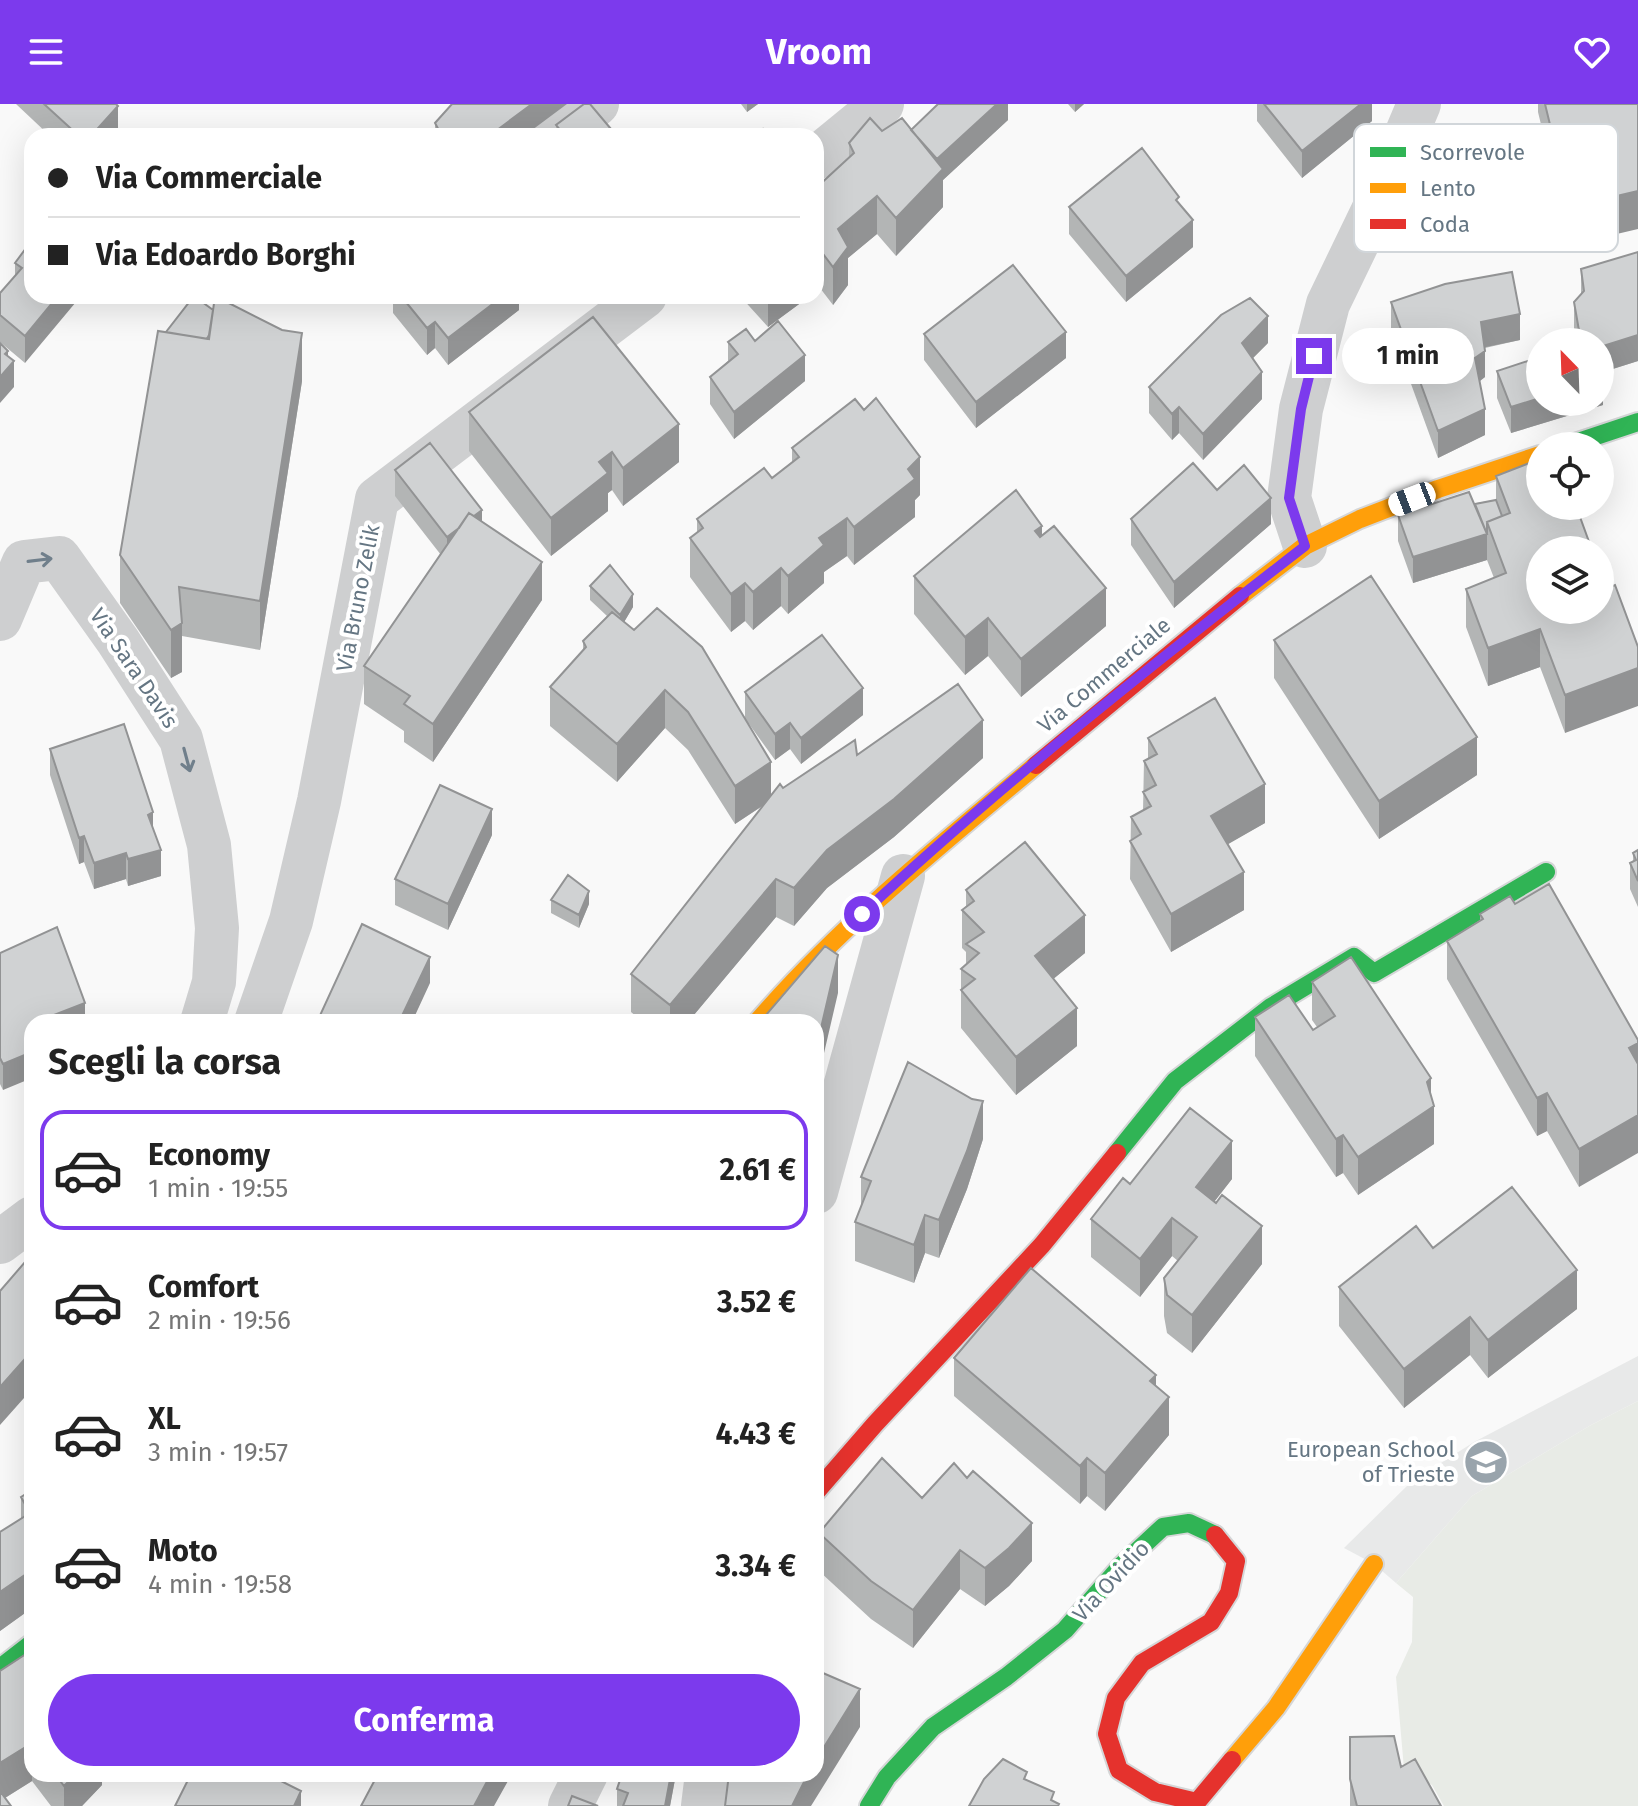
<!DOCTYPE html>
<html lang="it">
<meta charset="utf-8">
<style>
:root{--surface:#fff;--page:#f2f2f2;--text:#222;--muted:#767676;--line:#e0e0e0;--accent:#7c3aed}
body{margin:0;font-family:"Fira Sans",sans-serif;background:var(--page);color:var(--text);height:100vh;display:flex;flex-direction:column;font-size:30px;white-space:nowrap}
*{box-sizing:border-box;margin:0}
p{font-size:26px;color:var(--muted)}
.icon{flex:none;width:44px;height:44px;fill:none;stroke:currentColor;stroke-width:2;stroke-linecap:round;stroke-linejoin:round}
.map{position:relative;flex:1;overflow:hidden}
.sheet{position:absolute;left:24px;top:910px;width:800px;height:768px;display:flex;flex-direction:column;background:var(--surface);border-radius:24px;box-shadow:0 8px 32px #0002}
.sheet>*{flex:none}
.banner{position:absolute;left:24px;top:24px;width:800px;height:176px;border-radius:24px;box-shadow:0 8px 32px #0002;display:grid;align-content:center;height:176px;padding:0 24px;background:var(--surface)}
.needle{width:52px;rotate:337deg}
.controls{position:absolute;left:1526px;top:224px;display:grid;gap:16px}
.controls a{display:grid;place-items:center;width:88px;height:88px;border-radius:50%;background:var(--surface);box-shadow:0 8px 32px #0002;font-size:40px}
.end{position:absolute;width:36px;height:36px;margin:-18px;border:10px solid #7c3aed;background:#fff;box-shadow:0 0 0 4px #fff}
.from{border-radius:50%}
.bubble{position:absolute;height:56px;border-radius:28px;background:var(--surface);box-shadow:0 8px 32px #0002;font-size:26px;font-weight:700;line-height:56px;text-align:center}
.car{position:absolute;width:24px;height:48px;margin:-24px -12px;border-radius:10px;box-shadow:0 0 6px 2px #0007;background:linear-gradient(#fff 24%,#345 0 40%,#fff 0 76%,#345 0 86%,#fff 0)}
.banner b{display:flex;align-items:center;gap:28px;height:76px;font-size:30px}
.banner b+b{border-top:2px solid var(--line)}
.banner i{width:20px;height:20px;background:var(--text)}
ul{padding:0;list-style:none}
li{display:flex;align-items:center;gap:24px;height:120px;margin:0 16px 12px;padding:0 8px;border:4px solid transparent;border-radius:24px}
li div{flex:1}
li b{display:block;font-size:30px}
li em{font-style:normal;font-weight:700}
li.current{border-color:var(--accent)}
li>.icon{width:72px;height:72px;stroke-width:1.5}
h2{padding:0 24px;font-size:36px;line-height:96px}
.action{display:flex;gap:16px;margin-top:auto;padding:16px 24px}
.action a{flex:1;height:92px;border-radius:48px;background:var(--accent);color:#fff;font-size:32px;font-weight:700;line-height:92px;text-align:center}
header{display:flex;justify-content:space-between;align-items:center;height:104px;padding:0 24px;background:var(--accent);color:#fff;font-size:36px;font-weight:700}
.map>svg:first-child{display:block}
.built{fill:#e8e9e9}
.green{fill:#e8ebe6}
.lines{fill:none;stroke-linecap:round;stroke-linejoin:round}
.fast-casing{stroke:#d5d6d7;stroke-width:22}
.slow-casing{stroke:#d5d6d7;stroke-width:22}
.jam-casing{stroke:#d5d6d7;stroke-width:22}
.street{stroke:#cecfd0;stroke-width:44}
.fast{stroke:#30b455;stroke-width:18}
.slow{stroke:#ff9f0a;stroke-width:18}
.jam{stroke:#e5322d;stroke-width:18}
.wall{fill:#b3b5b5}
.shaded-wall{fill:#929394}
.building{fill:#d0d2d3;stroke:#929394;stroke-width:2}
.oneway{stroke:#707f8b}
.route{stroke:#7c3aed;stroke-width:10}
.labels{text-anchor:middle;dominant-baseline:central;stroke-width:8;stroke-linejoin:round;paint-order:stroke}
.street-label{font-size:22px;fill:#657683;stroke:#fff}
.poi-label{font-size:22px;fill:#657683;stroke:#fff;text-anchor:end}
.key{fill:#fff;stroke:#d1d6da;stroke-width:2}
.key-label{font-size:22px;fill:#657683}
</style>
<header><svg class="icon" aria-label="menu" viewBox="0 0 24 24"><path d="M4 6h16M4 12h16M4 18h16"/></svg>Vroom<svg class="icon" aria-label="heart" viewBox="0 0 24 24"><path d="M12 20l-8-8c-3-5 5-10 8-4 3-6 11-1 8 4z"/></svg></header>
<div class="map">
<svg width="1638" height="1702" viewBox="0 0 1638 1702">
<rect width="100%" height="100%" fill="#f9f9f9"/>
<path class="built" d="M1638,1252V1297L1591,1321L1472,1392L1396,1479L1374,1460L1344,1444L1411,1378L1474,1338Z"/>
<path class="green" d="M1638,1297V1702H1444L1432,1681L1404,1665L1396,1573L1412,1538L1413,1493L1396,1479L1472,1392L1591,1321Z"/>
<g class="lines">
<g class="fast-casing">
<path id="fast" d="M1566,342L1638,318
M1117,1049L1175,977L1271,903L1354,853L1374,869L1546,768
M0,1564L32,1539
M869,1702L887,1673L933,1623L1006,1573L1065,1526L1122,1461L1163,1423L1189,1419L1215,1431"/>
</g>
<g class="slow-casing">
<path id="slow" d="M1240,492L1305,442L1360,415L1438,385L1540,351
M757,918C840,822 939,742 1036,661
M1232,1656L1276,1604L1374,1460"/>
</g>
<g class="jam-casing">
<path id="jam" d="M1036,661L1240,492
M816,1388L875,1320L1042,1141L1117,1049
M1215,1431L1236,1457L1229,1489L1211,1518L1142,1559L1116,1594L1107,1630L1119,1666L1155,1688L1197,1698L1232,1656"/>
</g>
<path class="street" d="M555,32L597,0
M816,54L882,0
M1305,442L1289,394L1301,305L1328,200L1382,88L1419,0
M0,515L24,458L59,454L118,537L181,635L209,741L217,824L214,878L202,918
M256,918L291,817L319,697L377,395L645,192
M816,1088L903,772
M0,1138L32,1114
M570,1702L586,1670
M703,1702L707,1670"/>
<use href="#fast" class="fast"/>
<use href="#slow" class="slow"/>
<use href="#jam" class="jam"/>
</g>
<path class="wall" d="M16,0H116L118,28L115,32H50Z
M741,0H758L747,8Z
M1008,0V16L943,76V103L896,152L877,130L848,154V181L833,201L820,184L816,84L849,53V39L882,27L911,26Z
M1068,0H1084L1075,8Z
M1257,0H1372V17L1302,74L1257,17Z
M1538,0H1638L1570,141L1538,8Z
M435,19L524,32H435Z
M556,21L611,32H556Z
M1179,100L1193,143L1126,198L1069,130V103Z
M32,136L25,259L0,238V189L15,172V159Z
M1581,165L1638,257L1600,269L1603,301L1511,329L1497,294V267L1600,298V238H1576L1574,224V198L1581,190Z
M393,192H519V206L448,261L435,244L427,251L393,209Z
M740,192H810L768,223Z
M1391,198L1520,236L1485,244V273L1479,277L1485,331L1438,354L1391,225Z
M924,230L1066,254L976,324L924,256Z
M755,237L805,277L734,335L710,300V273L728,257V238Z
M1268,239L1253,254L1262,295L1203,356L1179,329L1172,336L1149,309V283Z
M154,244L302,277L260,546L182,532V568L171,574L120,499V451L154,252Z
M469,308L679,358L623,402L612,386L608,389V407L551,452L469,347Z
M792,344L920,391L915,396V413L854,461L847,452L824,468V479L788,510L781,502L753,526L745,517L731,528L690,473V434L697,429V415L772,374L792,358Z
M395,366L482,417L542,496L433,658L404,638V627L364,600V562L441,451L395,392Z
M1496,372L1600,506L1565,629L1540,563L1488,582L1466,523V485L1494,474L1487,456L1413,479L1398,437V411L1496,396Z
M1217,386L1271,420L1174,504L1131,441V415Z
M1042,431L1106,522L1021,593L988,552L965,571L914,510V472Z
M590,482L633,503L624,518L745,614V588L863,611L801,660L790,645L775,656L749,620L771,691L783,684L857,651L983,654L894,733L827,784L794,822L776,813L688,918H643L631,908V870L764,701L735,720L688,646L665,624L617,678L550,622V583L583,546V537L607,512L590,496Z
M1274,536L1477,671L1379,735L1274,574Z
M1148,634L1265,719L1227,740L1244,806L1171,848L1130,775L1131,713L1143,707L1144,657L1148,655Z
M50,645L153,724L161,772L128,782L126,775L94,785L84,758L79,760L50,671Z
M492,731L448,826L395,801V775Z
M1638,746V803L1630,785V759L1633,758V749Z
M966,786L1085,849L1053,875L1077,942L1016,991L961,924V865L966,861V848L962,844V806L966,802Z
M551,796L589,800L579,824L551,809Z
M1515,800L1638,936L1579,1083L1547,1027L1537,1032L1447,875V837L1480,816V810Z
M0,849L85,918H32L3,986L0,980Z
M1312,878L1431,990L1434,1040L1358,1091L1343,1069L1336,1073L1255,952V913L1313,926L1317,923L1312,916Z
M983,1035L967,1085L939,1154L925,1149L914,1179L855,1157V1118L861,1103V1073Z
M1232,1075L1214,1098L1262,1160L1192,1249L1167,1229L1164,1212V1174L1178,1157L1172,1152L1140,1193L1091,1153V1115L1130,1080Z
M1433,1144L1577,1205L1488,1274L1470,1251L1404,1304L1339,1222V1183Z
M954,1254L1156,1282L1169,1331L1105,1407L1087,1392L1080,1400L954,1292Z
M32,1386V1504L0,1527L21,1415V1393Z
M922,1394L1032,1457L1009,1482L985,1502L960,1485L913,1544L871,1515L819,1467V1429Z
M0,1567L32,1670H102V1681L82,1702H51L32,1677L5,1694L0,1702Z
M1350,1633L1401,1663L1441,1702H1350Z
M622,1670H676L670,1702H617V1685Z"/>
<path class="shaded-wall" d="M532,0H567L524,32H489Z
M747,0H758L747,8Z
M997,0H1008V16L943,76V103L896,152V114L937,71V55Z
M1075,0H1084L1075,8Z
M1361,0H1372V17L1302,74V47Z
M118,2V28L115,32H91Z
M611,25V32H603Z
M1638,87V125L1570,141V103Z
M877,92V130L848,154V181L833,201V163L838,125Z
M1193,116V143L1126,198V172Z
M820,146V184L816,187V149Z
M58,192H81L25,259V232Z
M503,192H519V206L448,261V234Z
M768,192H810L768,223Z
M1520,210V236L1481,244V218Z
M1268,212V239L1242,265V239Z
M435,218V244L427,251V224Z
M1066,228V254L976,324V298Z
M302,229V277L260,546V497Z
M1638,231V257L1600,269V243Z
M8,247V264L14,257V283L0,299V273L5,250Z
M1485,247V273L1475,281V254Z
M805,251V277L734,335V308Z
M1262,268V295L1203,356V330Z
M1603,275V301L1511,329V303L1540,294V298H1600V276Z
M1179,303V329L1172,336V310Z
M1485,305V331L1438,354V327Z
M679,320V358L623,402V364Z
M612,348V386L608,389V407L551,452V414L599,358Z
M920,353V391L915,396V413L854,461V423L908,365Z
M1271,394V420L1174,504V478Z
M482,406V432L447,459V433Z
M847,414V452L824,468V479L788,510V472L819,434Z
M1042,422V460L1035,427Z
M1487,430V456L1413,479V453Z
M542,458V496L433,658V620Z
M781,464V502L753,526V488Z
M745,479V517L731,528V490Z
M1106,484V522L1021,593V555Z
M633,490V503L620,525V511Z
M988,514V552L965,571V533Z
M182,519V568L171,574V526Z
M1540,525V563L1488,582V544Z
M1638,564V602L1565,629V591Z
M863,584V611L801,660V634Z
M665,586V624L617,678V640Z
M983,616V654L894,733L827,784L794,822V784L827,746Z
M790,619V645L775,656V630Z
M1477,633V671L1379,735V697Z
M771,658V696L735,720V682Z
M1265,680V719L1211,750V712Z
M492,705V731L448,826V800Z
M153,708V734L148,711Z
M84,732V758L79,760V734Z
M161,746V772L128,782V755Z
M126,749V775L94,785V759Z
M1244,768V806L1171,848V810Z
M776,775V813L688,918H670V901Z
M589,787V800L579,824V811Z
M1085,811V849L1035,890V852Z
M838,851V889L821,962L816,968V929Z
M430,853V879L412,918H399Z
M85,899V918H41V916Z
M1077,904V942L1016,991V953Z
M1638,939V977L1629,944Z
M32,948V974L3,986V960Z
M1431,974V1004L1434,1002V1040L1358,1091V1053Z
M1547,989V1027L1537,1032V994Z
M983,997V1035L967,1085L939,1154V1116Z
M1638,1011V1049L1579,1083V1045Z
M1343,1031V1069L1336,1073V1035Z
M1232,1037V1075L1196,1121V1083Z
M925,1111V1149L914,1179V1141Z
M1172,1114V1152L1140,1193V1155Z
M1262,1122V1160L1192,1249V1211Z
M1577,1166V1205L1488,1274V1236Z
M1470,1213V1251L1404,1304V1265Z
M32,1247V1285L0,1321V1283Z
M1156,1271V1309L1169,1293V1331L1105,1407V1369L1150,1277Z
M1087,1354V1392L1080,1400V1362Z
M1032,1419V1457L1009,1482L985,1502V1464Z
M960,1446V1485L913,1544V1506Z
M32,1466V1504L0,1527V1488Z
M860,1585V1623L811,1702H792L808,1670H816V1656Z
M32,1639V1677L0,1697V1659Z
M76,1670H102V1681L82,1702H64V1682Z
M491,1670H508V1677L494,1702H474Z
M671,1670H676L670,1702H665Z
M301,1687V1702H294Z"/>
<path class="building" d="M44,0H116L118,2L91,32H79Z
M452,0H532L489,32H442L435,19Z
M584,0H590L611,25L603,32H565L556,21Z
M938,0H997L937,55L911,26Z
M1264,0H1361L1302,47Z
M1545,0H1638V87L1570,103Z
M870,14L882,27L902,14L943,65L896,114L877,92L838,125L848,143L833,163L820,146L816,149V84L854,49L849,39Z
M763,25L768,32H753Z
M1142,44L1179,93L1176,96L1193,116L1126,172L1069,103Z
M32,136V192H58L25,232L0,211V189L22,164L15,159Z
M1638,148V231L1600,243V238H1581L1574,198L1584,187L1581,165Z
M1013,161L1066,228L976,298L924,230Z
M1512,168L1520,210L1481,218L1485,247L1475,254L1485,305L1438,327L1391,198L1445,180Z
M194,192L213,206L209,231L207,235L166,228Z
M215,192L282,226L302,229L260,497L179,483L182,519L171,526L120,451L158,227L209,235Z
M401,192H503L448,234L435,218L427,224Z
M1250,194L1268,212L1242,239L1262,268L1203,330L1179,303L1172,310L1149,283L1221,211Z
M593,213L679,320L623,364L612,348L599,358L608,369L551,414L469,308Z
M778,217L805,251L734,308L710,273L738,250L728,238L746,225L755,237Z
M0,239L8,247L5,250L14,257L0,273Z
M1540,253V294L1511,303L1497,267Z
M876,294L920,353L908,365L915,375L854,423L847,414L819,434L824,441L788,472L781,464L753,488L745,479L731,490L690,434L703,424L697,415L764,364L772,374L799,353L792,344L855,295L864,306Z
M430,339L482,406L474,412L469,409L459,424L447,433L395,366Z
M1540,355V402H1576L1592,446H1540V506H1600V487L1615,481L1638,543V564L1565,591L1540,525L1488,544L1466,485L1506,469L1487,418L1510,409L1496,372Z
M1193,359L1217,386L1244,361L1271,394L1174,478L1131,415Z
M1016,386L1042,422L1035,427L1040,433L1054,422L1106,484L1021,555L988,514L965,533L914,472Z
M1469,388L1487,430L1413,453L1398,411Z
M1496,396L1502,412L1487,418V430L1475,400Z
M469,409L542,458L433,620L404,600L410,592L364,562Z
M610,461L633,490L620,511L590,482Z
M1371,472L1477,633L1379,697L1274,536Z
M657,504L702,543L771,658L735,682L688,608L665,586L617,640L550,583L586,543L583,537L612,508L634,526Z
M822,531L863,584L801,634L790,619L775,630L745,588Z
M958,580L983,616L894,695L827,746L794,784L776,775L670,901L631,870L780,680L783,684L855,636L857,651Z
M1215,594L1265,680L1211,712L1244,768L1171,810L1130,737L1141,730L1131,713L1151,702L1143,688L1156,681L1144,657L1157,650L1148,634Z
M124,620L153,708L148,711L161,746L128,755L126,749L94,759L84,732L79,734L50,645Z
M440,681L492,705L448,800L395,775Z
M1025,738L1085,811L1035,852L1077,904L1016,953L961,886L975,875L961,865L979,849L966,840L984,828L962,806L974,797L966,786Z
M1638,746V777L1630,759L1636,756L1633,749Z
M568,771L589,787L579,811L551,796Z
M1549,780L1638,936V939L1629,944L1638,960V1011L1579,1045L1547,989L1537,994L1447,837L1483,815L1480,810L1510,792L1515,800Z
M362,820L430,853L399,918H317Z
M57,823L85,899L41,916V918H32V948L3,960L0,954V849Z
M825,842L838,851L821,924L816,929V918H760Z
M1351,853L1431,974L1427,978L1434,1002L1358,1053L1343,1031L1336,1035L1255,913L1289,891L1313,926L1335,912L1312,878Z
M908,958L972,995L983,997L967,1047L939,1116L925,1111L914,1141L855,1118L871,1077L861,1073Z
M1190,1004L1232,1037L1196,1083L1216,1099L1222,1091L1262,1122L1192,1211L1167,1191L1164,1174L1197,1133L1172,1114L1140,1155L1091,1115L1123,1074L1130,1080Z
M1512,1083L1577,1166L1488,1236L1470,1213L1404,1265L1339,1183L1416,1122L1433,1144Z
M32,1150V1247L0,1283V1187Z
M1031,1164L1156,1271L1150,1277L1169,1293L1105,1369L1087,1354L1080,1362L954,1254Z
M882,1354L922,1394L954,1359L967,1374L973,1367L1032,1419L1009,1444L985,1464L960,1446L913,1506L871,1477L819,1429Z
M32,1386V1466L0,1488V1428L30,1409L21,1393Z
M32,1546V1639L0,1659V1567Z
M816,1566L860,1585L816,1656Z
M1394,1632L1401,1663L1415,1655L1441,1702H1357L1350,1675V1633Z
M1003,1655L1027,1668L1024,1675L1054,1688L1051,1696L1059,1700L1058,1702H969L984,1675Z
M55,1670H76L64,1682Z
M191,1670H267L301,1687L294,1702H175Z
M378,1670H491L474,1702H361Z
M622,1670H671L665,1702H623L628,1689L617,1685Z
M729,1670H808L792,1702H725Z
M0,1687L11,1702H0Z
M572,1692L598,1702H568Z"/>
<defs><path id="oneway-shaft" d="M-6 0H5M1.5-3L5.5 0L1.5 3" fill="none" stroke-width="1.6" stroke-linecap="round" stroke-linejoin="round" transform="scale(2)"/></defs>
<g class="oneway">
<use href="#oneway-shaft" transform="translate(40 456) rotate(-7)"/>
<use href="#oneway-shaft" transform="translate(187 656) rotate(75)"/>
</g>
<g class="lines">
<path class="route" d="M862,810C1002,680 1153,560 1305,442L1289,394L1301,305L1314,252"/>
</g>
<defs>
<g id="school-disc" transform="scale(2.3)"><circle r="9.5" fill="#99a4ac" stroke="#fff"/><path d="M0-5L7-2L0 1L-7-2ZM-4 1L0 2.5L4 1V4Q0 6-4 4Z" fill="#fff"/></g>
</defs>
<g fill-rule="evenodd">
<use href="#school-disc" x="1486" y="1358"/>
</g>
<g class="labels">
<g class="street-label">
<text transform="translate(358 494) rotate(-79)">Via Bruno Zelik</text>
<text transform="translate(134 564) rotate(56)">Via Sara Davis</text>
<text transform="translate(1104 571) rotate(-40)">Via Commerciale</text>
<text transform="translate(1111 1477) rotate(-47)">Via Ovidio</text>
</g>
<g class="poi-label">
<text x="1455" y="1345">European School<tspan x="1455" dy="25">of Trieste</tspan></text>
</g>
</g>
<rect x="1354" y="20" width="264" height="128" rx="12" class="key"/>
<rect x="1370" y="43" width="36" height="10" fill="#30b455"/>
<rect x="1370" y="79" width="36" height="10" fill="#ff9f0a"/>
<rect x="1370" y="115" width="36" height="10" fill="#e5322d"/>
<g class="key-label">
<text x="1420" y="56">Scorrevole</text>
<text x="1420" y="92">Lento</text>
<text x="1420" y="128">Coda</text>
</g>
</svg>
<div class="controls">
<a><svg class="needle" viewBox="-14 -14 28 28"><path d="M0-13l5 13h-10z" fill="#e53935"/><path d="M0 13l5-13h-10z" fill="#767676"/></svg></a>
<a><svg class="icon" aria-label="locate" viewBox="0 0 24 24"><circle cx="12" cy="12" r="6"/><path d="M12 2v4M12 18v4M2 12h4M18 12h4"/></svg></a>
<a><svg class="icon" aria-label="layers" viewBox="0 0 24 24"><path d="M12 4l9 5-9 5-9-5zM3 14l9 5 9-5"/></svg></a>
</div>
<i class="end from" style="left:862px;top:810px"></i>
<i class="end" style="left:1314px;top:252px"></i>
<div class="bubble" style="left:1342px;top:224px;width:132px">1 min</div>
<i class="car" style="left:1412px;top:395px;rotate:249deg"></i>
<div class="banner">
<b><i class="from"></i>Via Commerciale</b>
<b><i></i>Via Edoardo Borghi</b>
</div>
<section class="sheet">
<h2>Scegli la corsa</h2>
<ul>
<li class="current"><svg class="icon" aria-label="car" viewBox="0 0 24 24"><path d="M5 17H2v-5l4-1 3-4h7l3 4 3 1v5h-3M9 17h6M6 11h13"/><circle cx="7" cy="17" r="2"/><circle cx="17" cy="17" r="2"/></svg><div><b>Economy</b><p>1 min · 19:55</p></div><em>2.61 €</em></li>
<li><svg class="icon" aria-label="car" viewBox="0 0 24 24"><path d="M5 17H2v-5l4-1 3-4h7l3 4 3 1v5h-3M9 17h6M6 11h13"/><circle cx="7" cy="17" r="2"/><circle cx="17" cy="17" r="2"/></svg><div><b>Comfort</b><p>2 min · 19:56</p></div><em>3.52 €</em></li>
<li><svg class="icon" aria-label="car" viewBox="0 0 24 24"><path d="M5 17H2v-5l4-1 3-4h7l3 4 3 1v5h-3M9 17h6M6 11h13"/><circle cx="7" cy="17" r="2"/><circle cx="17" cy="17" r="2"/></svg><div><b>XL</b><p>3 min · 19:57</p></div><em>4.43 €</em></li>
<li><svg class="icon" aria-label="car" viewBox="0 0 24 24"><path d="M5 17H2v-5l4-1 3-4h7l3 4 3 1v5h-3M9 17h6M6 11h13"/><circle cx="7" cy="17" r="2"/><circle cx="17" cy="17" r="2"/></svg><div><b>Moto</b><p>4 min · 19:58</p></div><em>3.34 €</em></li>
</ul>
<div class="action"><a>Conferma</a></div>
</section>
</div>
